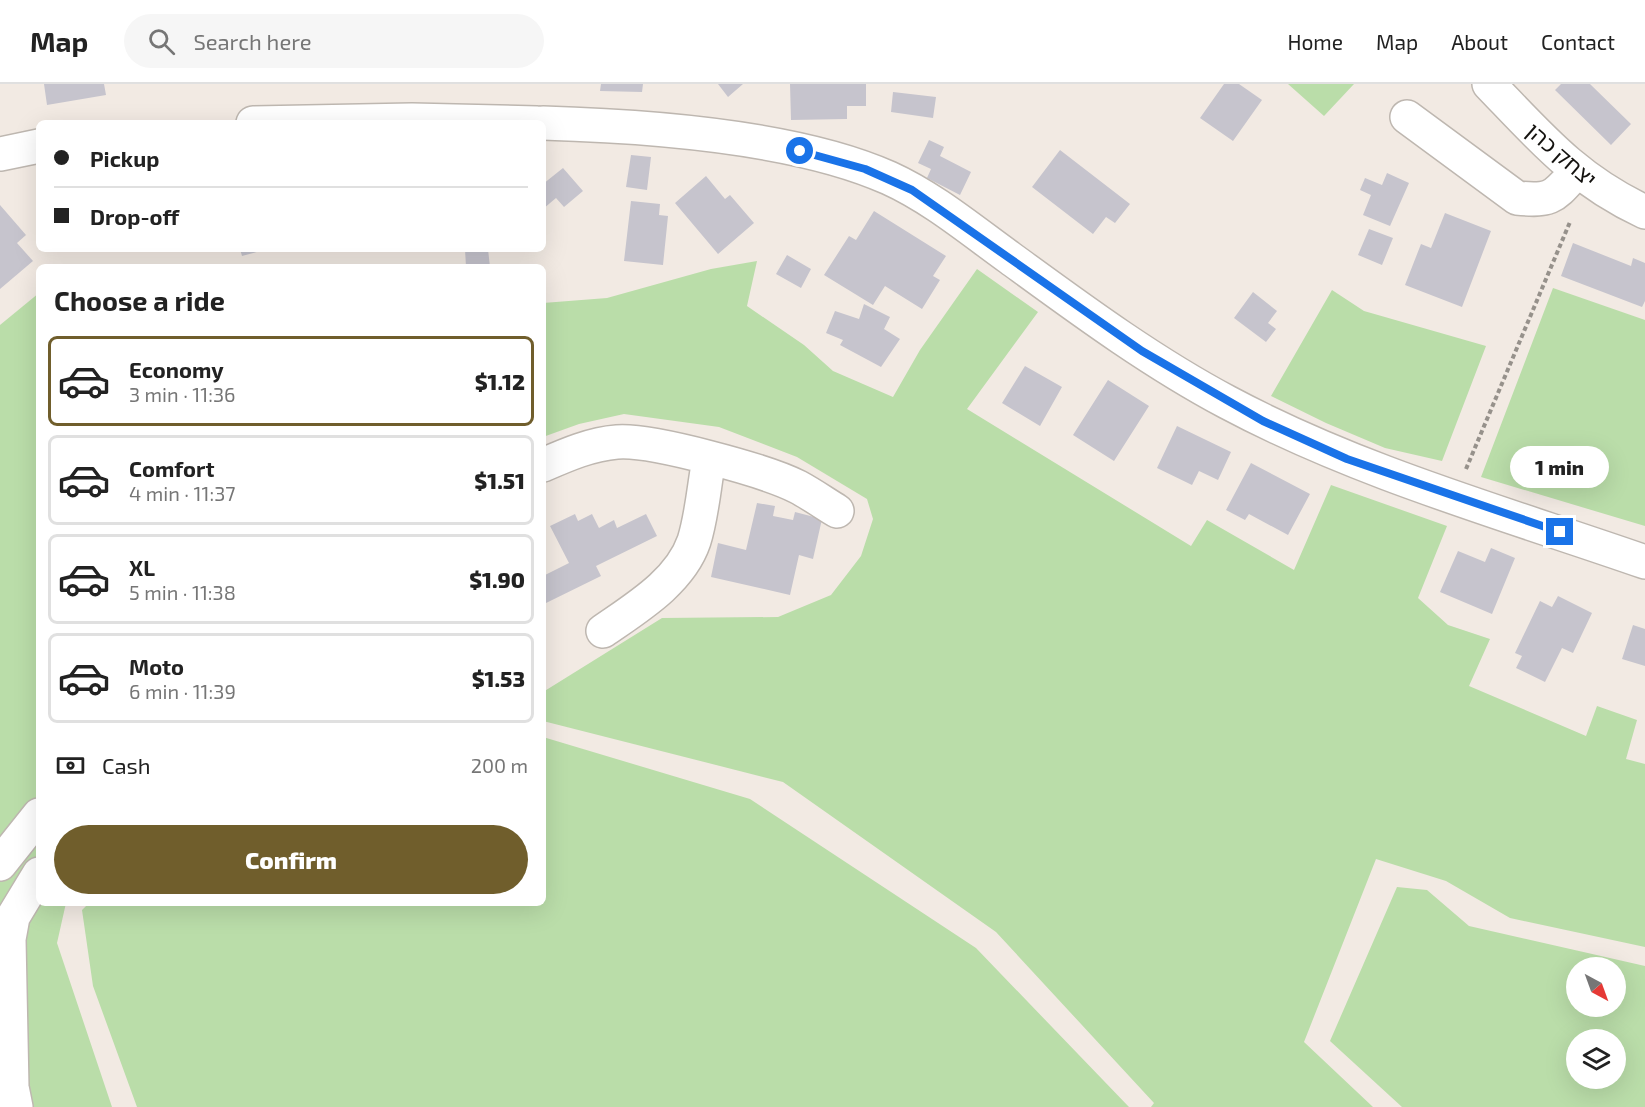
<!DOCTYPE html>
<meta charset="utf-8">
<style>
:root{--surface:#fff;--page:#f6f6f6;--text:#222;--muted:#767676;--line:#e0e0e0;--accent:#705e2c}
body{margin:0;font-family:"Exo 2","Noto Sans Hebrew",sans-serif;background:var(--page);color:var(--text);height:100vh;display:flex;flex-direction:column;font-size:22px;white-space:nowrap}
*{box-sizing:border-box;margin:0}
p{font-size:20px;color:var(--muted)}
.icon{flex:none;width:33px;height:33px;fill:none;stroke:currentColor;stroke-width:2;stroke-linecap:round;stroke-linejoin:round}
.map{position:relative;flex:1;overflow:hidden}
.side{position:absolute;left:36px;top:180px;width:510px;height:642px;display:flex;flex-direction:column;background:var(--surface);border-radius:9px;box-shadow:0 6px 24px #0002}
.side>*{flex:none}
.guide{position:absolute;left:36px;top:36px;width:510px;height:132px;border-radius:9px;box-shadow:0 6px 24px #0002;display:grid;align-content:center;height:132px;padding:0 18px;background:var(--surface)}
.needle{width:39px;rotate:139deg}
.buttons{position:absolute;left:1566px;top:873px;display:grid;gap:12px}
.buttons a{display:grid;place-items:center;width:60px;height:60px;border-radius:50%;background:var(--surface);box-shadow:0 6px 24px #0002;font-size:30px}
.end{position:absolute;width:27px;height:27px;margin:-14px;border:8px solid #1a73e8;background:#fff;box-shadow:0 0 0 3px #fff}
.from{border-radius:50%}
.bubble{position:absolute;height:42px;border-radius:21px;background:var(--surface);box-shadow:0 6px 24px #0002;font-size:20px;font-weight:800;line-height:42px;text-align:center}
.guide b{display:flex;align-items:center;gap:21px;height:57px;font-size:22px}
.guide b+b{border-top:2px solid var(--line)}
.guide i{width:15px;height:15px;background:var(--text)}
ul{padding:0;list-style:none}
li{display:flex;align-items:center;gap:18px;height:90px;margin:0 12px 9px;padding:0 6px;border:3px solid var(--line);border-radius:9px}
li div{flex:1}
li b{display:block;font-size:22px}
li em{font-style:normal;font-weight:800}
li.current{border-color:var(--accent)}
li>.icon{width:54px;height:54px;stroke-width:1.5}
h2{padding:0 18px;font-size:27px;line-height:72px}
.pay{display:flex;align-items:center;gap:15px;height:66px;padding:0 18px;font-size:22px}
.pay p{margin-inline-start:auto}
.primary-button{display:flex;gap:12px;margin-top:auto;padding:12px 18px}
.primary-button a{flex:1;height:69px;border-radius:36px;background:var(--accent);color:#fff;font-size:24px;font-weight:800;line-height:69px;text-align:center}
header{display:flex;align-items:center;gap:36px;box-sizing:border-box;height:84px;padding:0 30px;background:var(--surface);border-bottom:2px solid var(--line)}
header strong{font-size:28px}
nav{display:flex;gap:33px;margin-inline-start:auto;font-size:21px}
.search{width:420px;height:54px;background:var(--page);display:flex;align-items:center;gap:15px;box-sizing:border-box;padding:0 21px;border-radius:33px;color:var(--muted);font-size:22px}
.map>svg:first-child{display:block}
.green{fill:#badda9;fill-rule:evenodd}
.building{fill:#c6c4cd}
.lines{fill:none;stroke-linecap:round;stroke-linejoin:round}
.minor-casing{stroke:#beb7b0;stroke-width:36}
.path{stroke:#96918b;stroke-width:4;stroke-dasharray:4.5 3;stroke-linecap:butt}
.minor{stroke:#fff;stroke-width:33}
.route{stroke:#1a73e8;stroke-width:8}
.labels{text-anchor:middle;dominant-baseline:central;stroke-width:4.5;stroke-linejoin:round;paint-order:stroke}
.street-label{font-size:22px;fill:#14120f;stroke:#fff}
</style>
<header>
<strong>Map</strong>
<div class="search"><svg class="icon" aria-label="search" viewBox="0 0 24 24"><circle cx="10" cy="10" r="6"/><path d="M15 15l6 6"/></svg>Search here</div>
<nav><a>Home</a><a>Map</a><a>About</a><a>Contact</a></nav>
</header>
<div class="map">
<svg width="1645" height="1023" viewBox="0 0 1645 1023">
<rect width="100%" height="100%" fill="#f2eae3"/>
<path class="green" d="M1288,0H1354L1324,32Z
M757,177L747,222L804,261L833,287L893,313L920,266L977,185L1038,228L967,325L1191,462L1207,436L1294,486L1331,401L1447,442L1418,514L1448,541L1490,555L1469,602L1586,652L1597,622L1637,636L1626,675L1645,680V863L1510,834L1446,797L1376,775L1304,958L1373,1023H1151L1154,1019L996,848L783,698L543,637V608L662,534L778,533L831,511L861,472L873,435L867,415L797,373L719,343L624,330L579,340L543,353V219L607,214L711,185Z
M1553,204L1645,236V442L1481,393Z
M1332,206L1364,227L1486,262L1442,377L1385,364L1326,339L1271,312Z
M39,209V819H66L57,859L112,1023H0V241Z
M543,653L750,715L976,864L1129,1023H137L93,902L82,826L89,819H543Z
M1397,803L1427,806L1469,842L1645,882V1023H1402L1330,957ZM1576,884H1616V922H1576ZM1576,956H1616V994H1576Z"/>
<path class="building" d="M44,0H104L106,11L47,21Z
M601,0H643L642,8L600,7Z
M718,0H743L728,13Z
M790,0H866V22H847V35L791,36Z
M1224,0H1239L1262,16L1233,57L1200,34Z
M1561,0H1590L1631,40L1611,61L1555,6Z
M893,8L936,13L933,34L891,28Z
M929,56L944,63L940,72L971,88L960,111L927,94L931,85L918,79Z
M1060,66L1130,120L1115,139L1106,133L1093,150L1032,103Z
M631,71L651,73L647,106L626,103Z
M563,84L583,107L564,123L556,114L543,125V100Z
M1387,89L1409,99L1390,142L1363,131L1371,111L1360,106L1365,94L1382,101Z
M706,92L725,115L730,111L754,139L718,170L675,119Z
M631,117L660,120L659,131L668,132L663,181L624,177Z
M0,121L26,151L17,159L33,177L0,205Z
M874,127L946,172L933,192L940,196L922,225L885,202L873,221L824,191L849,152L856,156Z
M1445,129L1491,147L1462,223L1405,201L1421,160L1431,164Z
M1369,145L1393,154L1382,181L1358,171Z
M1573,159L1631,182L1633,174L1645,179V217L1642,223L1561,192Z
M240,165H264V166L242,172Z
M465,165H488L490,183H466Z
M787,171L811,185L801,204L776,190Z
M1253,208L1277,227L1268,239L1276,245L1266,258L1234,234Z
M864,220L890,233L884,245L900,255L881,283L840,261L843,256L826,249L835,227L859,235Z
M1025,282L1062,303L1040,342L1002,319Z
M1108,296L1149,322L1114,377L1073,351Z
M1177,342L1231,368L1218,396L1199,387L1192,401L1157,384Z
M1251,379L1310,410L1288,451L1249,430L1245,436L1226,426Z
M757,419L775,422L773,432L793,436L795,428L822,435L813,475L799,471L790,511L711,493L718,459L746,466Z
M575,430L578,437L592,430L599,444L614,436L617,444L646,430L657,452L596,482L601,492L544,520L543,492L569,479L550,442Z
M1491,464L1515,474L1492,530L1440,508L1458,467L1485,478Z
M1558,512L1592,529L1573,569L1562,564L1545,598L1516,584L1522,572L1515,569L1540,517L1552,523Z
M1633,541L1645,545V582L1622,575Z"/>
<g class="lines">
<g class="minor-casing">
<path id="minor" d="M1489,0C1540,53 1576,96 1645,128
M1407,33L1517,114C1553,118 1554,112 1577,87
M253,39L412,36L537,39
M543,39C646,42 795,52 889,94C933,114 971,146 1010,174C1080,225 1150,277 1227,318C1358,388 1504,429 1645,478
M0,70L39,62
M543,381C566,371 591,360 617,358C651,355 767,387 798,403C811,410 824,419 837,427
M603,547C636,524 680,498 694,457C702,432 704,402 709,375
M0,780L39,731
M16,1023L12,1003L9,855L13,833L39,790"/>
</g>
<path class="path" d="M1466,385L1570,138"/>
<use href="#minor" class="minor"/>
</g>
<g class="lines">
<path class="route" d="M800,67L865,85L912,106L1142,267L1263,337L1347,375L1560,448"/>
</g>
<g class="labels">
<g class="street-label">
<text transform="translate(1562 70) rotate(41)">יצחק כהן</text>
</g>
</g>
</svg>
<div class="buttons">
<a><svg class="needle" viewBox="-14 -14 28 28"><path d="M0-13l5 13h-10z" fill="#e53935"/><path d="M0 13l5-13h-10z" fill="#767676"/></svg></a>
<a><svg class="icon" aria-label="layers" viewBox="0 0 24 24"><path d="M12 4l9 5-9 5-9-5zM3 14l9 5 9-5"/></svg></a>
</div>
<i class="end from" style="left:800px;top:67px"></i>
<i class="end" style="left:1560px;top:448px"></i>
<div class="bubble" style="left:1510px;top:362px;width:99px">1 min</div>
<div class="guide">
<b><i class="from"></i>Pickup</b>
<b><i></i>Drop-off</b>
</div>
<section class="side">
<h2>Choose a ride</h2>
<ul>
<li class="current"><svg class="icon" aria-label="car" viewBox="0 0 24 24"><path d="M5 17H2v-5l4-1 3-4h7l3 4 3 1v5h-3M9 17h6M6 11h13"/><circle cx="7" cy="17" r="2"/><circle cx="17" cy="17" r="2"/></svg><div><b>Economy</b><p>3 min · 11:36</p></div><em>$1.12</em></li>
<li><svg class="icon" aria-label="car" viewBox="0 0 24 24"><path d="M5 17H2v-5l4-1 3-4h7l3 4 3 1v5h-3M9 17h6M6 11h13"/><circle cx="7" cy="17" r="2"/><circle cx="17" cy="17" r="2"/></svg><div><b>Comfort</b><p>4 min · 11:37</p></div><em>$1.51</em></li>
<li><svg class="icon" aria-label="car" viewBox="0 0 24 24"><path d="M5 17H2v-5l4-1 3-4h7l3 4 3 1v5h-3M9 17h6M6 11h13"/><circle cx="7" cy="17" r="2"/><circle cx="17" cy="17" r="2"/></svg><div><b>XL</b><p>5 min · 11:38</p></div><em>$1.90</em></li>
<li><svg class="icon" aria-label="car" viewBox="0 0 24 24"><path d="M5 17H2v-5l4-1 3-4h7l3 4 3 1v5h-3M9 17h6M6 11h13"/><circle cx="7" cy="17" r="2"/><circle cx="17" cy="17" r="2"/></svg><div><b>Moto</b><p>6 min · 11:39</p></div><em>$1.53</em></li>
</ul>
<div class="pay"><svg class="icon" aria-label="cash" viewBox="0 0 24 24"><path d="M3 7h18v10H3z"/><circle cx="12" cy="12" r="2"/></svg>Cash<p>200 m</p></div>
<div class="primary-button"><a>Confirm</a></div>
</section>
</div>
